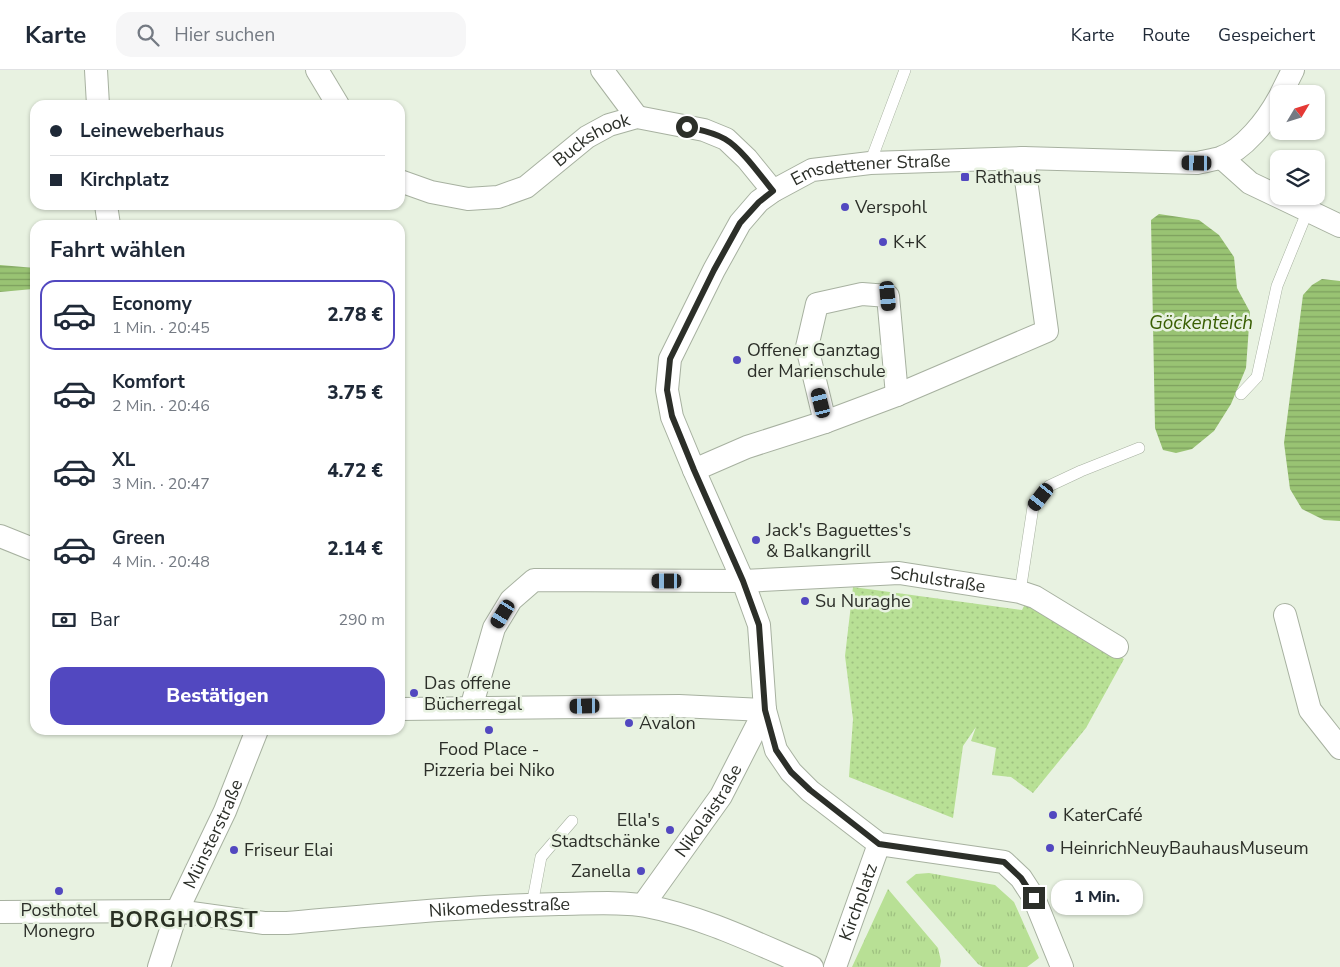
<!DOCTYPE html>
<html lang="de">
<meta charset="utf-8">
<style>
:root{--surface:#fff;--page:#f6f6f7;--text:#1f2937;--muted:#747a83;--line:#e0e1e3;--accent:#5248c0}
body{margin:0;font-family:"Nunito Sans",sans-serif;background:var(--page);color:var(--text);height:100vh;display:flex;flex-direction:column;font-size:19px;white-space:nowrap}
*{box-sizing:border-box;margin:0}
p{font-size:16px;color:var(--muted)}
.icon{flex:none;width:28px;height:28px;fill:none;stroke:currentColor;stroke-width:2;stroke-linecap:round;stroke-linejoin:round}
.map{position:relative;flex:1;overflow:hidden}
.sheet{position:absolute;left:30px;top:150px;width:375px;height:515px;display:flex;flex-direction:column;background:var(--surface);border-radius:15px;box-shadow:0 1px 4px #0004}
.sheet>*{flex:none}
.banner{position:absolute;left:30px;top:30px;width:375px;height:110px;border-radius:15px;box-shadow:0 1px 4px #0004;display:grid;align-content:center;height:110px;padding:0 20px;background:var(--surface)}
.needle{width:32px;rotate:52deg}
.fabs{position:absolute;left:1270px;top:15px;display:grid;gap:10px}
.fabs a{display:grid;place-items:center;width:55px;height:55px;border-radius:10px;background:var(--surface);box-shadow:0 1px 4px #0004;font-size:25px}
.end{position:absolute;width:22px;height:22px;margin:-11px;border:6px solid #2c2f29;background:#fff;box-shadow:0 0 0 2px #fff}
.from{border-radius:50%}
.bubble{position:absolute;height:35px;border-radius:15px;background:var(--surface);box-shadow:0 1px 4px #0004;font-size:16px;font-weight:800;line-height:35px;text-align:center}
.car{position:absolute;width:15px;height:30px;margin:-15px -8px;border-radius:6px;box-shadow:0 0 4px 1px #0007;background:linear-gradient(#222 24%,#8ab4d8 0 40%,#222 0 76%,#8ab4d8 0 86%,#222 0)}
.banner b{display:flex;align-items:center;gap:18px;height:48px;font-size:19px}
.banner b+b{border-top:1px solid var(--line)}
.banner i{width:12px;height:12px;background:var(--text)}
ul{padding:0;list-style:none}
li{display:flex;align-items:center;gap:15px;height:70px;margin:0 10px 8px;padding:0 10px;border:2px solid transparent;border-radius:15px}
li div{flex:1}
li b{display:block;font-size:19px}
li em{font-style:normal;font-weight:800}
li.current{border-color:var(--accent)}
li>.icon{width:45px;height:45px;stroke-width:1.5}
h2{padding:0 20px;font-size:22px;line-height:60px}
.pay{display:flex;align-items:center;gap:12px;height:55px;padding:0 20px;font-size:19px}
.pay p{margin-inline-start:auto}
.action{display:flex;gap:10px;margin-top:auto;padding:10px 20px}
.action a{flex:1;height:58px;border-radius:15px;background:var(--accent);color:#fff;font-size:20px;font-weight:800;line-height:58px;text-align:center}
header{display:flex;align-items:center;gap:30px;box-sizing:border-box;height:70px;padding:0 25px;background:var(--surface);border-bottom:1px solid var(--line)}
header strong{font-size:24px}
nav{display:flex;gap:28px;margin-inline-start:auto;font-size:18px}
.search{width:350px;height:45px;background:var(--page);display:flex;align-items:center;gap:12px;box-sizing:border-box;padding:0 18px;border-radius:15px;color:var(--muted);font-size:19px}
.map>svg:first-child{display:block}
.grass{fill:url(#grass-tufts)}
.park{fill:url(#park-dots)}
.water{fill:url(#water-rules)}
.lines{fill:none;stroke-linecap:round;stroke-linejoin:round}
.lane-casing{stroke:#a7b1a0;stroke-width:12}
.street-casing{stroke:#a7b1a0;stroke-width:24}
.lane{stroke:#fff;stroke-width:11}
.street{stroke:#fff;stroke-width:22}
.route{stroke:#2c2f29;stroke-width:6}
.poi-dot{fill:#5248c0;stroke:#e8f2e1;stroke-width:2}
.labels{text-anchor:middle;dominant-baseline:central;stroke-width:5;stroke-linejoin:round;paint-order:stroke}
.street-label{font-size:18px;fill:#2c2f29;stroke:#e8f2e1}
.poi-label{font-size:18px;fill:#2c2f29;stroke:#e8f2e1;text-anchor:start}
.water-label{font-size:19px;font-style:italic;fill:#395e03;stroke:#e8f2e1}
.district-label{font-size:22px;font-weight:bold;letter-spacing:1px;fill:#2a3124;stroke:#e8f2e1}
</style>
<header>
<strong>Karte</strong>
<div class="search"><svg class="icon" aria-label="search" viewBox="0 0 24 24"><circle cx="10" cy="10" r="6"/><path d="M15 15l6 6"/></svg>Hier suchen</div>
<nav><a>Karte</a><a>Route</a><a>Gespeichert</a></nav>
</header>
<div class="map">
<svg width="1340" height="897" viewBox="0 0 1340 897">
<defs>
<pattern id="grass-tufts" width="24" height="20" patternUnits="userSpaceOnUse" patternTransform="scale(1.25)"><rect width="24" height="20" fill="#b8e095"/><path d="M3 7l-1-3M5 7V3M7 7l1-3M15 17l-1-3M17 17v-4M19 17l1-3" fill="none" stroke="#9ec080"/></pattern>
<pattern id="park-dots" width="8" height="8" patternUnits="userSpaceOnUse" patternTransform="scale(1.25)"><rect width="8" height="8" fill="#b8e095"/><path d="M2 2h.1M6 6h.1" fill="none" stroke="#9ec080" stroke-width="1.8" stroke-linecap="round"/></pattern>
<pattern id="water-rules" width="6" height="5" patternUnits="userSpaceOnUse" patternTransform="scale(1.25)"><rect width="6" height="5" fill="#99c373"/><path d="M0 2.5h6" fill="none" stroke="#7d9f5e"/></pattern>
</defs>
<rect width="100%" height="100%" fill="#e8f2e1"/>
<path class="grass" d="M929,803L995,815L1014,832L1039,888L1027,897H983L978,894L906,812L916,804Z
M888,819L938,878L941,891L940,897H852Z"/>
<path class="park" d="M853,517L1022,540L1027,530L1124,589L1086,658L1033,723L1011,707L992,705L996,678L971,671L976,657L963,676L953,748L849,707L853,649L845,586Z"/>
<path class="water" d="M1159,144L1199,150L1219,165L1234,187L1237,218L1250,242L1246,298L1231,334L1214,361L1192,379L1176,383L1163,380L1155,358L1151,150Z
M0,195L35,198V217L33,219L0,222Z
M1322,209L1340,211V451L1324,450L1302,439L1290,419L1284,373L1303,225L1312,215Z"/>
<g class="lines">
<g class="lane-casing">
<path id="lane" d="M870,93L905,0
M1241,324L1257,307L1277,216L1308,140
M1020,522L1033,437L1049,416L1081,401L1139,378
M532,835L541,787L572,751"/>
</g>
<g class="street-casing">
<g id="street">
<path d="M96,0L98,35"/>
<path d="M317,0L338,35"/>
<path d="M602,0L637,47"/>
<path d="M1281,24L1293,0"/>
<path d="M1222,88L1250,113L1340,156"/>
<path id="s1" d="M400,111L431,122L468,129L498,127L526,117L587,67L609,55L637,47L704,60L726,69L747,89L773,121"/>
<path d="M106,135L109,155"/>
<path d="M825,352L807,277L817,234L862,224L888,226L897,325"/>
<path d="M694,400L747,377L825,352L897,325L1047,261L1023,88"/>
<path d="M0,466L35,480"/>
<path d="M1285,545L1310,640L1340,678"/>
<path id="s2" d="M471,638L494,558L511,530L534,510L743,511L899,503L1020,522L1035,527L1117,577"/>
<path d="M400,639L679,636L765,640"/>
<path id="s3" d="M643,835L721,726L765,640"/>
<path id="s4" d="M0,842L177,841L264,853H287C378,845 468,836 559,834C584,834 622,831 646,836C704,847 758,874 812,897"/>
<path id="s5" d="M159,897L177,841L225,741L257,660"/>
<path id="s6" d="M835,897L879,774"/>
<path id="s7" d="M1062,897L1034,828L1021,808L1004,792L879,774L810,721L791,702L776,680L765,640L759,555L743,511L694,400L672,347L667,320L670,289L714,200L740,153L759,131L773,121L812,100L870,93L1023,88L1197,93C1205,91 1213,90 1220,88C1244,80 1267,50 1279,28"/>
</g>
</g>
<use href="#lane" class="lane"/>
<use href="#street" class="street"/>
</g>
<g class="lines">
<path class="route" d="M687,57C700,60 713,62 725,69C742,79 760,105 773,121L759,132L740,153L714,200L670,289L667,320L672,346L694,400L743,511L759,555L765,640L776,680L791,702L810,720L879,774L1004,792L1021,808L1034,828"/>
</g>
<g class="poi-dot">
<rect x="960" y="102" width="10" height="10" rx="2.5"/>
<circle cx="845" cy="137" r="5"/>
<circle cx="883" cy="172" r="5"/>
<circle cx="737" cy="290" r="5"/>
<circle cx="756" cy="470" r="5"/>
<circle cx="805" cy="531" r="5"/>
<circle cx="414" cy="623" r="5"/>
<circle cx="629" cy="653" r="5"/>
<circle cx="489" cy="660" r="5"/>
<circle cx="1053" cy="745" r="5"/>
<circle cx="670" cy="760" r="5"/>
<circle cx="1050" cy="778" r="5"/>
<circle cx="234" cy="780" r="5"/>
<circle cx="641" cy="801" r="5"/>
<circle cx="59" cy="821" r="5"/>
</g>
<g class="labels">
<g class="street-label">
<text stroke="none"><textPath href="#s1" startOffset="212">Buckshook</textPath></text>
<text stroke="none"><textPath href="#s7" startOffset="1101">Emsdettener Straße</textPath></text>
<text stroke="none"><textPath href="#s2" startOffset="551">Schulstraße</textPath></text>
<text stroke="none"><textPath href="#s3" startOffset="115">Nikolaistraße</textPath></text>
<text stroke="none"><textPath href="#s5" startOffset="144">Münsterstraße</textPath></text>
<text stroke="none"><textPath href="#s6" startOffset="69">Kirchplatz</textPath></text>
<text stroke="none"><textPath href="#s4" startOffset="501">Nikomedesstraße</textPath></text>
</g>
<g class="poi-label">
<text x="975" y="107">Rathaus</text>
<text x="855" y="137">Verspohl</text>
<text x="893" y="172">K+K</text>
<text x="747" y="280">Offener Ganztag<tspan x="747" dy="21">der Marienschule</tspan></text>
<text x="766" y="460">Jack's Baguettes's<tspan x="766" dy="21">&amp; Balkangrill</tspan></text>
<text x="815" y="531">Su Nuraghe</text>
<text x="424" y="613">Das offene<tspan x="424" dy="21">Bücherregal</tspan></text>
<text x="639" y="653">Avalon</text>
<text x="489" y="679" text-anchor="middle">Food Place -<tspan x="489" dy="21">Pizzeria bei Niko</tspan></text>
<text x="1063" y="745">KaterCafé</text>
<text x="660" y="750" text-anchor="end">Ella's<tspan x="660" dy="21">Stadtschänke</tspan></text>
<text x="1060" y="778">HeinrichNeuyBauhausMuseum</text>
<text x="244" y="780">Friseur Elai</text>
<text x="631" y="801" text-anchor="end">Zanella</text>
<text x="59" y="840" text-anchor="middle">Posthotel<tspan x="59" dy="21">Monegro</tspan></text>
</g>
<g class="water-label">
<text x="1201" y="253">Göckenteich</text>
</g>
<g class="district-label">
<text x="184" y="850">BORGHORST</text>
</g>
</g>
</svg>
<div class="fabs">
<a><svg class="needle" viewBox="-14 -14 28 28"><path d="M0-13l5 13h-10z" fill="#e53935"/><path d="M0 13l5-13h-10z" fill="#747a83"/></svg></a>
<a><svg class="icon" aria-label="layers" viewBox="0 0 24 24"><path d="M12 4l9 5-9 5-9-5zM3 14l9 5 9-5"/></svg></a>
</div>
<i class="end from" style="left:687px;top:57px"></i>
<i class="end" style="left:1034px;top:828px"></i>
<div class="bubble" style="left:1051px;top:810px;width:92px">1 Min.</div>
<i class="car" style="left:1197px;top:93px;rotate:271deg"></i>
<i class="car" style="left:888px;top:226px;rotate:175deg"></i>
<i class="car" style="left:821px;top:333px;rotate:346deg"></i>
<i class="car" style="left:1041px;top:427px;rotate:218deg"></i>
<i class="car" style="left:667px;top:511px;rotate:270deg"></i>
<i class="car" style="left:503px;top:544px;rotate:212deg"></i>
<i class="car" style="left:585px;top:636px;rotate:269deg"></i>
<div class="banner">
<b><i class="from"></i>Leineweberhaus</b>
<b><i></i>Kirchplatz</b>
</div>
<section class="sheet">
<h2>Fahrt wählen</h2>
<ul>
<li class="current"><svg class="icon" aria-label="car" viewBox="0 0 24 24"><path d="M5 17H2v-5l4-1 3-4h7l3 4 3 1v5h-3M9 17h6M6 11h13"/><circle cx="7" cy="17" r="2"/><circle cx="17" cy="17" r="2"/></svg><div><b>Economy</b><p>1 Min. · 20:45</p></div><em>2.78 €</em></li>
<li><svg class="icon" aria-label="car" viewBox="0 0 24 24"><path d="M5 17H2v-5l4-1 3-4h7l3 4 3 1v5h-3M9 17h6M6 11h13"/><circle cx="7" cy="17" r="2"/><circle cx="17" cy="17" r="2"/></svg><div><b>Komfort</b><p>2 Min. · 20:46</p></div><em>3.75 €</em></li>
<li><svg class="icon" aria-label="car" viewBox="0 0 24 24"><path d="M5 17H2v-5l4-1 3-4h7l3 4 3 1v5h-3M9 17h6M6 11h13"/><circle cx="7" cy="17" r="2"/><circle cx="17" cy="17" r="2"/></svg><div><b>XL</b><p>3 Min. · 20:47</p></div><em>4.72 €</em></li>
<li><svg class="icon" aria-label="car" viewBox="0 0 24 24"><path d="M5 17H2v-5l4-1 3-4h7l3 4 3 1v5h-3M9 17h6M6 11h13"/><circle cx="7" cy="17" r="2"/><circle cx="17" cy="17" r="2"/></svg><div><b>Green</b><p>4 Min. · 20:48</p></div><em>2.14 €</em></li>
</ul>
<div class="pay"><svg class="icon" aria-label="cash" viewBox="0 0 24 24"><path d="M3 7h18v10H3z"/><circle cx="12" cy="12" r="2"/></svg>Bar<p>290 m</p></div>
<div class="action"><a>Bestätigen</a></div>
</section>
</div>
